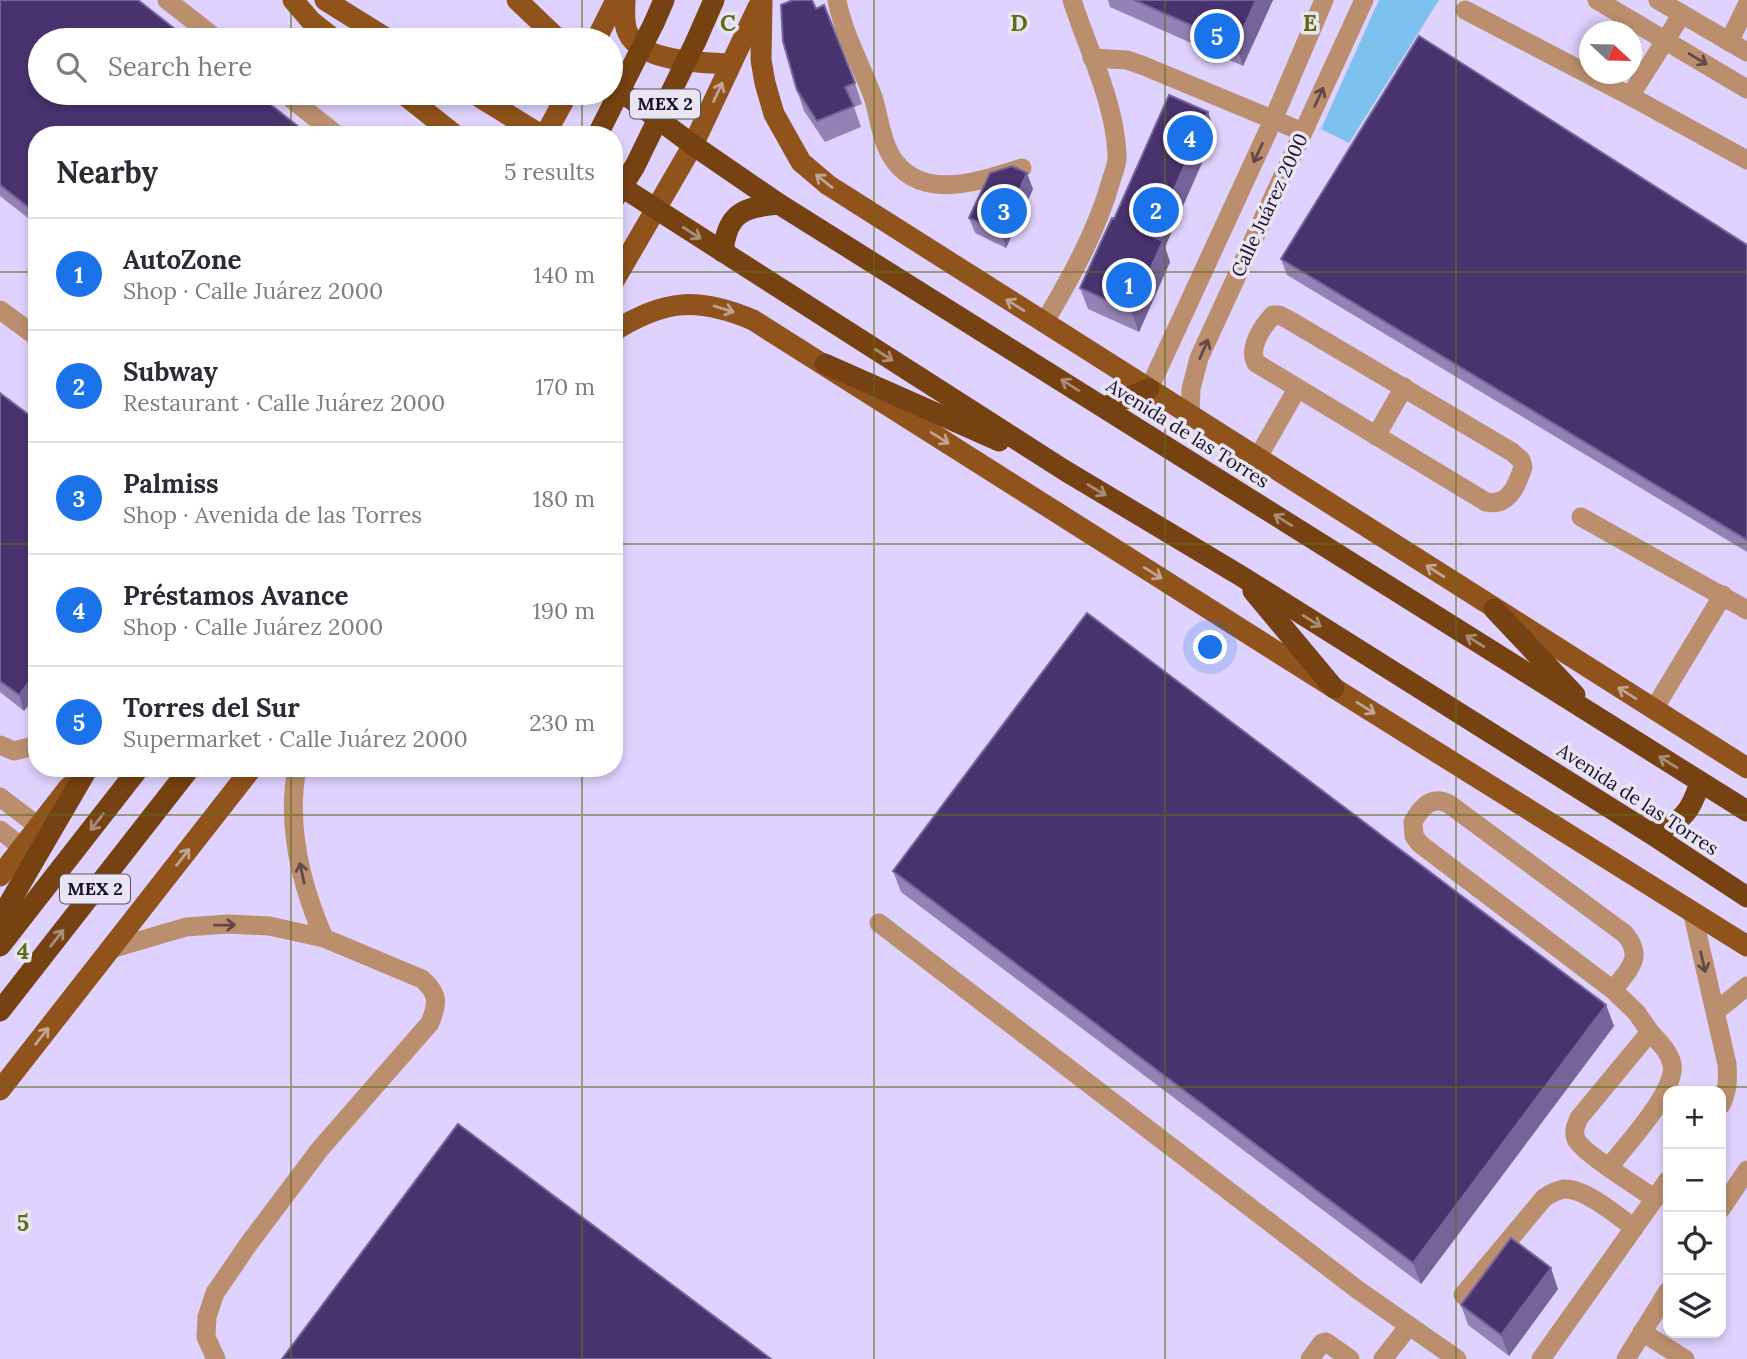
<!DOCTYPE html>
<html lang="en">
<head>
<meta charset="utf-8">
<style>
	body { margin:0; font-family:Lora,serif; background:#f2f2f3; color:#2b2b33 }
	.controls { position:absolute; right:21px; bottom:21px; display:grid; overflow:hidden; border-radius:14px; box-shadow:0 4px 10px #0003 }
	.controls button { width:63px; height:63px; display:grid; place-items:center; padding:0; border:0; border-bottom:2px solid #e1e1e2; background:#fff; color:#2b2b33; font:35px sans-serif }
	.compass { position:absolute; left:1579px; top:21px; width:63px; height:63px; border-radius:50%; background:#fff; box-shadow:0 4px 10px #0003; rotate:112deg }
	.you { position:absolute; left:1211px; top:648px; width:24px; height:24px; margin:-18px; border:5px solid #fff; border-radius:50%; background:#1a73e8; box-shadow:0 0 0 10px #1a73e833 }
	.badge { display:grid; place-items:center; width:46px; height:46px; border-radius:50%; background:#1a73e8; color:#fff; font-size:23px; font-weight:700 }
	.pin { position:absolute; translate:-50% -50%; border:4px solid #fff; box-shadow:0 2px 7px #0006 }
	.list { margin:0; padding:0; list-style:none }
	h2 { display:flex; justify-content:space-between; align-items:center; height:91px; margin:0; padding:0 28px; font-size:30px }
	h2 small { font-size:23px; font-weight:400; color:#7c7c81 }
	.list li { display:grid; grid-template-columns:46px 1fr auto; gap:21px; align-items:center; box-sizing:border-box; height:112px; padding:0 28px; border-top:2px solid #e1e1e2 }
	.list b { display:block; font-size:26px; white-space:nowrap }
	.list p { margin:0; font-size:23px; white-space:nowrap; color:#7c7c81 }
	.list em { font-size:23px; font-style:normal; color:#7c7c81 }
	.icon { flex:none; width:38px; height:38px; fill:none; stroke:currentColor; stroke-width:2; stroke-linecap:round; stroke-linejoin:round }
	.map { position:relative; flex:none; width:1747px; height:1359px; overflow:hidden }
	.search { position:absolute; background:#fff; box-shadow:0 4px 10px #0003; left:28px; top:28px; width:595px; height:77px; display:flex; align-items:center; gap:18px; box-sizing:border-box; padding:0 24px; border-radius:38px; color:#7c7c81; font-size:26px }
	.panel { position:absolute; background:#fff; box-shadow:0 4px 10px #0003; left:28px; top:126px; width:595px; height:651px; border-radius:28px }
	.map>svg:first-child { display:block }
</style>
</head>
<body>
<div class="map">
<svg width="1747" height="1359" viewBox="0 0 1747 1359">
	<rect width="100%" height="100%" fill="#dfd2fe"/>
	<!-- water -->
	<polygon fill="#7dc1ef" points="1379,0 1439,0 1349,143 1321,129"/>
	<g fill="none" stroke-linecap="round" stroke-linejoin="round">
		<!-- minor -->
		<g stroke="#bb8f6e" stroke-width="19">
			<polyline points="167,0 218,40"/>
			<path d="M837,0c6,33 24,65 36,97 6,18 7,39 17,57 28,50 90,27 132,14"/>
			<polyline points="1597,0 1747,89"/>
			<polyline points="1658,0 1747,52"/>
			<polyline points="1465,10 1630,96"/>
			<polyline points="1682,14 1630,96 1747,160"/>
			<polyline points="1729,42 1747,5"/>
			<polyline points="1092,58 1127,60 1144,66 1303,132"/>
			<polyline points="284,93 337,135"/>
			<polyline points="0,310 37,337"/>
			<path d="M1273,315h6l10,5 223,132 9,8 2,7c-6,19 -15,40 -37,35l-230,-139c-8,-15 6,-36 17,-48z"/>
			<path d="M1044,323c26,-44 53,-92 67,-142 2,-8 7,-17 6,-26 -2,-53 -29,-105 -45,-155"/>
			<polyline points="1149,389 1273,120 1324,0"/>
			<polyline points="1190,415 1191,389 1199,358 1364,0"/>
			<polyline points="1376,436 1404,387"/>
			<polyline points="1258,457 1297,389"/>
			<polyline points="1581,517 1747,610"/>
			<polyline points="1654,709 1723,595"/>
			<polyline points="0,745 14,751 37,745"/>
			<path d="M297,768c-11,58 4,117 27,170"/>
			<polyline points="0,797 38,826"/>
			<polyline points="0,830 22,847"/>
			<path d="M1692,911l35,153c1,16 1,27 -6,41"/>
			<polyline points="879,923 1358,1290 1457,1359"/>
			<path d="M111,949l75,-22 42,-3 41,2 55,12 98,41c17,15 16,24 8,44l-110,126 -70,93 -35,51 -8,24 -1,20 10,22"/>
			<path d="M1613,990c15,-20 32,-32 12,-56l-176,-130c-17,-9 -28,3 -36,18l1,14 6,8 193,146 23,22 14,20 -71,86c-3,7 -6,13 -3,21 5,13 64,49 79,60"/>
			<polyline points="1715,1012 1747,986"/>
			<path d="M1609,1167c17,-22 68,-76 63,-103 -3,-13 -14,-23 -22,-32"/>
			<polyline points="1721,1209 1747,1170"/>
			<path d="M1463,1295l81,-97c6,-4 13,-8 20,-9 21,-1 54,27 70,39"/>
			<polyline points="1642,1332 1685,1359"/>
			<polyline points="1310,1359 1322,1343 1326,1342 1350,1359"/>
			<polyline points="1383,1359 1409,1326"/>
			<polyline points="1541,1359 1668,1180"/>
			<polyline points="1626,1359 1668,1291"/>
		</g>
		<!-- major -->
		<g stroke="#8f531b" stroke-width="21">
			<polyline points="293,0 311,21 335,40"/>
			<polyline points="325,0 389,40"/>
			<polyline points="517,0 559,40"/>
			<path d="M625,0c0,11 -2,23 3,33 13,29 75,30 103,31"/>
			<polyline points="762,0 761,60 765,83 774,114 801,162 828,185 1747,768"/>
			<polyline points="596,40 616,0"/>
			<polyline points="402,93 455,135"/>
			<polyline points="473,93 541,135"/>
			<polyline points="545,135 568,93"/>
			<polyline points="614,281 693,145 758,7"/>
			<path d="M614,331c51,-32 84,-34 139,-11l581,368 413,258"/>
			<polyline points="0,876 69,787"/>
			<polyline points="0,1090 252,768"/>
		</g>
		<!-- highway -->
		<g stroke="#764211" stroke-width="21">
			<polyline points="654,23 664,0"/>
			<polyline points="696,41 714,0"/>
			<polyline points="611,84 693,145 779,204 1747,811"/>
			<polyline points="614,182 1064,470 1241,576 1650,833 1747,897"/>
			<path d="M723,252c4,-39 20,-45 56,-48"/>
			<polyline points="825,364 999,441"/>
			<polyline points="1105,407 1149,389"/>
			<polyline points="1253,591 1334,688"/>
			<polyline points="1494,609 1575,695"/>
			<path d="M1650,833c32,-12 40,-18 50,-51"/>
			<polyline points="0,919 88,768"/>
			<polyline points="0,946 139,768"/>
			<polyline points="0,1011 190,768"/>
		</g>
		<!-- highway-bridge -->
		<g stroke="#764211" stroke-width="21">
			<polyline points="598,134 654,23"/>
			<polyline points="614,199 635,166 696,41"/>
		</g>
	</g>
	<!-- wall -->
	<g fill="#9482b6">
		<polygon points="0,0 37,135 37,225 0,196"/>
		<polygon points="1108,0 1273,0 1243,66 1110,7"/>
		<polygon points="816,9 855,83 862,104 854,107 861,127 825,142 804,111 797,90"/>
		<polygon points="1208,112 1215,133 1165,247 1170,262 1139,332 1088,309 1080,288 1114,219"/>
		<polygon points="1033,189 1006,248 975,233 969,218"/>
		<polygon points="1747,245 1747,552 1287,275 1281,259"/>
		<polygon points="0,393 37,421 37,694 24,711 0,692"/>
		<polygon points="893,871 1606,1005 1614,1026 1421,1284 901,892"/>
		<polygon points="1558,1289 1509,1356 1468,1325 1461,1305"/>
	</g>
	<!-- shaded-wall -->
	<g fill="#76639a">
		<polygon points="1256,0 1273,0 1243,66 1236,45"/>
		<polygon points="1208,112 1215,133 1165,247 1170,262 1139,332 1131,311 1153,237"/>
		<polygon points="1027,173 1033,189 1006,248 1001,232"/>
		<polygon points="37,671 37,694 24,711 19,695"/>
		<polygon points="1606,1005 1614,1026 1421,1284 1413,1263"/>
		<polygon points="1551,1268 1558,1289 1509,1356 1501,1335"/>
	</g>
	<!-- building -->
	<g fill="#49336f" stroke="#76639a" stroke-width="2">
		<polygon points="0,0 138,0 189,40 40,40 40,93 256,93 309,135 37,135 37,214 0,185"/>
		<polygon points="793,0 812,0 816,9 824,5 855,83 845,87 854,106 817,121 797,90 783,41 781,5"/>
		<polygon points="1134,0 1256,0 1236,45"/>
		<polygon points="1419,36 1747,245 1747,540 1281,259"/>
		<polygon points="1169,95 1208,112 1153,237 1163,241 1131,311 1080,288 1112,218 1114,219"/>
		<polygon points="1012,166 1027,173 1001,232 969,218 990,173"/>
		<polygon points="0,393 37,421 37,671 19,695 0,681"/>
		<polygon points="1087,613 1606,1005 1413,1263 893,871"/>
		<polygon points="458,1124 771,1359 282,1359"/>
		<polygon points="1511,1238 1551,1268 1501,1335 1461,1305"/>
	</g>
	<!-- one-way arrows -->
	<defs><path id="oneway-shaft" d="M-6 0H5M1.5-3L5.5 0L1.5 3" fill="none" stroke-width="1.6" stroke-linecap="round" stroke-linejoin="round" transform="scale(1.75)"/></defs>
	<g stroke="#624948">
		<use href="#oneway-shaft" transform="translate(1698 59) rotate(31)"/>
		<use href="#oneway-shaft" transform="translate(1319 97) rotate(-65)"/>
		<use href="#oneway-shaft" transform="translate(1258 153) rotate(115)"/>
		<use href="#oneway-shaft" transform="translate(1204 349) rotate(-66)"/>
		<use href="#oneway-shaft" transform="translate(302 873) rotate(-102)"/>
		<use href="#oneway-shaft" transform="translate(225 925) rotate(-1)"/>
		<use href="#oneway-shaft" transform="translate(1703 962) rotate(77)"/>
	</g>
	<g stroke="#c0a392">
		<use href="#oneway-shaft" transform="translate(718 92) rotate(-65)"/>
		<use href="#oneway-shaft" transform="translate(824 181) rotate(-141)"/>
		<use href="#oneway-shaft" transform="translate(1015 305) rotate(-148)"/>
		<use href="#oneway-shaft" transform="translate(724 309) rotate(17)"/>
		<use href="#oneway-shaft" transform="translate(940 438) rotate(32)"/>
		<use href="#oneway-shaft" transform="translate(1435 571) rotate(-147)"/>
		<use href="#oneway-shaft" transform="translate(1153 573) rotate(32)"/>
		<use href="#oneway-shaft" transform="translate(1627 693) rotate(-148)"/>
		<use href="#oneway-shaft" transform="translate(1366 708) rotate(32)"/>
		<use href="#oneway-shaft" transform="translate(183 857) rotate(-52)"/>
		<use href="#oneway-shaft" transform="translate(42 1036) rotate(-52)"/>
	</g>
	<g stroke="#aa8b77">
		<use href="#oneway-shaft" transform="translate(692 233) rotate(33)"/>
		<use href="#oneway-shaft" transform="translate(884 355) rotate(33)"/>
		<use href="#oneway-shaft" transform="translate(1070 385) rotate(-148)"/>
		<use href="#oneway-shaft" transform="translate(1097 490) rotate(31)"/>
		<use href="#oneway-shaft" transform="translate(1283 520) rotate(-148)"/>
		<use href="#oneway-shaft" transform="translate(1312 621) rotate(32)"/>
		<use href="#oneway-shaft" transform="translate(1475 641) rotate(-148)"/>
		<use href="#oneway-shaft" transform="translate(1668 762) rotate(-148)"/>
		<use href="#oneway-shaft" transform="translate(97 822) rotate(128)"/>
		<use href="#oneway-shaft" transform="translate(57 938) rotate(-52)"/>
	</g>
	<!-- grid -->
	<path fill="none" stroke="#5e6c15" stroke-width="2" stroke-opacity="0.55" d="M291,0v40M582,0v40M874,0v1359M1165,0v1359M1456,0v1359M291,93v42M582,93v42M0,272h37M614,272h1133M0,544h37M614,544h1133M291,768v591M582,768v591M0,815h1747M0,1087h1747"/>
	<g text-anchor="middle" stroke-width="7" stroke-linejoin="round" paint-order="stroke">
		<!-- shield labels -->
		<g fill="#e9e5f3" stroke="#575066" stroke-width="2">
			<rect x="630" y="89.5" width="70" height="29" rx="5"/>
			<rect x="60" y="874.5" width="70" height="29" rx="5"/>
		</g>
		<g font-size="18" font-weight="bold" fill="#191029">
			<text x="665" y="110">MEX 2</text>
			<text x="95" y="895">MEX 2</text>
		</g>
		<!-- street labels -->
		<g font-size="19" fill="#191029" stroke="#e9e5f3">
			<text transform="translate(1269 205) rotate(-65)" y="7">Calle Juárez 2000</text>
			<text transform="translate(1188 433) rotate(32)" y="7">Avenida de las Torres</text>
			<text transform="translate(1638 799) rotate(33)" y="7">Avenida de las Torres</text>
		</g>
	</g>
	<g font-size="23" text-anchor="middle" font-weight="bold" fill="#5e6c15" stroke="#e9e5f3" stroke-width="7" stroke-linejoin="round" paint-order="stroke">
		<text x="728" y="31">C</text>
		<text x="1019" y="31">D</text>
		<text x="1310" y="31">E</text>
		<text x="23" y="959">4</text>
		<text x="23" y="1231">5</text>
	</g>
</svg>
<div class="controls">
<button>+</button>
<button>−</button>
<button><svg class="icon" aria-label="locate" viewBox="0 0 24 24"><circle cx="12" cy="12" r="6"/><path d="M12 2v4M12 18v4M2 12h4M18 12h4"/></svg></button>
<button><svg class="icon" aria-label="layers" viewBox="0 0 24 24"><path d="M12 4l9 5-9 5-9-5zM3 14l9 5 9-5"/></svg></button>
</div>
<svg class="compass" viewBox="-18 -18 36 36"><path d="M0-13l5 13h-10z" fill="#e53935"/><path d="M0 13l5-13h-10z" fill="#7c7c81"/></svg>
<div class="you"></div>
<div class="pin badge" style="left:1129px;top:285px">1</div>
<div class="pin badge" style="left:1156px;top:210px">2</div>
<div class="pin badge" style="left:1004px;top:211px">3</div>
<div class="pin badge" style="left:1190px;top:138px">4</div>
<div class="pin badge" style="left:1217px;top:36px">5</div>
<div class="search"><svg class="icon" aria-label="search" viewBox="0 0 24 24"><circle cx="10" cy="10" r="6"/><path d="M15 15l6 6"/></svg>Search here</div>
<section class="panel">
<h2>Nearby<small>5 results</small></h2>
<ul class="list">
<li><span class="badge">1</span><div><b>AutoZone</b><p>Shop · Calle Juárez 2000</p></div><em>140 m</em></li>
<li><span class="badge">2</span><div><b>Subway</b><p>Restaurant · Calle Juárez 2000</p></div><em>170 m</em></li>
<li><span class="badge">3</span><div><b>Palmiss</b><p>Shop · Avenida de las Torres</p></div><em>180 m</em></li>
<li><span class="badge">4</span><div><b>Préstamos Avance</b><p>Shop · Calle Juárez 2000</p></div><em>190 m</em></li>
<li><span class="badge">5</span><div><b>Torres del Sur</b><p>Supermarket · Calle Juárez 2000</p></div><em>230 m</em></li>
</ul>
</section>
</div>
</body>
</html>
